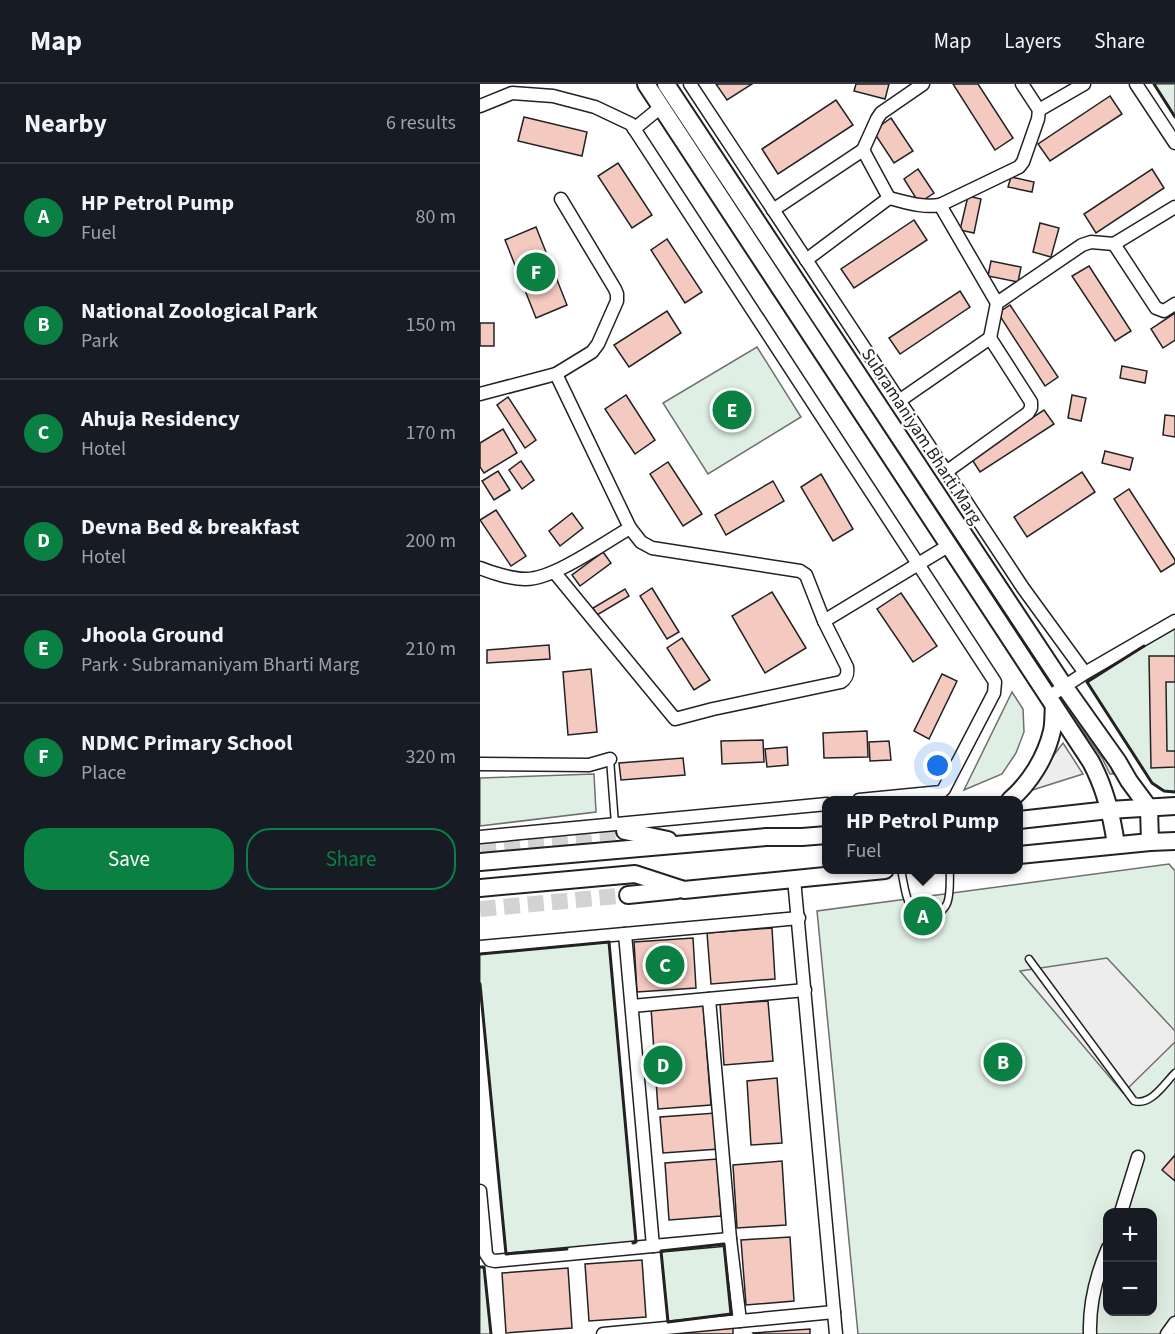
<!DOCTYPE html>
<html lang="en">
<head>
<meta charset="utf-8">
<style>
	body { margin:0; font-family:"Source Sans 3",sans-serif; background:#20242c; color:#f1f3f6 }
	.controls { position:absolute; right:18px; bottom:18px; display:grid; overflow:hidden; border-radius:12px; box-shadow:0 6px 24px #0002 }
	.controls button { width:54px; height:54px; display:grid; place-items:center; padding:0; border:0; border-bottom:2px solid #363941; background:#171b24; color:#f1f3f6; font:30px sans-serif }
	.you { position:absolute; left:458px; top:682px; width:21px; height:21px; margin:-15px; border:4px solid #fff; border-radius:50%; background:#1a73e8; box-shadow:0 0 0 9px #1a73e833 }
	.badge { display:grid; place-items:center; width:39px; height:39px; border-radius:50%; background:#0b8043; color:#fff; font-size:20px; font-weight:700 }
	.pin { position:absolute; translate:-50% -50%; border:3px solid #fff; box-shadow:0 2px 6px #0006 }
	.popup { position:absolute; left:342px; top:712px; width:201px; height:78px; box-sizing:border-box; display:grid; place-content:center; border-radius:12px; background:#171b24; filter:drop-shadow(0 2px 4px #0005); font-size:20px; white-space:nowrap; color:#9ea1a6 }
	.popup b { font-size:22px; color:#f1f3f6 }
	.popup::after { content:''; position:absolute; left:50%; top:100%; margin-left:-12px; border:12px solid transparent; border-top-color:#171b24 }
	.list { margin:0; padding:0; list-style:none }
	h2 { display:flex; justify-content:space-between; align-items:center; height:78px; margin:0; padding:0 24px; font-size:26px }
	h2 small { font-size:20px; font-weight:400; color:#9ea1a6 }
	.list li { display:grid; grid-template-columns:39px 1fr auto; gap:18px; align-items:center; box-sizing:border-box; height:108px; padding:0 24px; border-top:2px solid #363941 }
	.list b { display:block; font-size:22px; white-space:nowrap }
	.list p { margin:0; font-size:20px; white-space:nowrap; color:#9ea1a6 }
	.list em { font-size:20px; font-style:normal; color:#9ea1a6 }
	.actions { display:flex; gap:12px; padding:18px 24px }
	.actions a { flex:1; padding:14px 0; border:2px solid #0b8043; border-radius:24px; text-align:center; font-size:21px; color:#0b8043 }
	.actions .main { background:#0b8043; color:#fff }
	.map { position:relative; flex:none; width:695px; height:1250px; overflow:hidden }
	header { display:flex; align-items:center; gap:36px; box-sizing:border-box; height:84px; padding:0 30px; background:#171b24; border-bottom:2px solid #363941 }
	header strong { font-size:28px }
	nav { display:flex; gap:33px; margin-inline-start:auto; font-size:21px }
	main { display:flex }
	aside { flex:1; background:#171b24 }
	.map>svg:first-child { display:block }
</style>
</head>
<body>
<header>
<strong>Map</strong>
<nav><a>Map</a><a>Layers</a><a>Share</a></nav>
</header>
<main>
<aside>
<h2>Nearby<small>6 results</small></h2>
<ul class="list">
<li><span class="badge">A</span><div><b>HP Petrol Pump</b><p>Fuel</p></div><em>80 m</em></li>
<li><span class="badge">B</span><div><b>National Zoological Park</b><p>Park</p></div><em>150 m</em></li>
<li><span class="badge">C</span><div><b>Ahuja Residency</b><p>Hotel</p></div><em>170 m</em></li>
<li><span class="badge">D</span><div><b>Devna Bed &amp; breakfast</b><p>Hotel</p></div><em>200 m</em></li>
<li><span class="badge">E</span><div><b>Jhoola Ground</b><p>Park · Subramaniyam Bharti Marg</p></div><em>210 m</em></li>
<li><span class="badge">F</span><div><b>NDMC Primary School</b><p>Place</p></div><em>320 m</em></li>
</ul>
<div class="actions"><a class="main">Save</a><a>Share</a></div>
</aside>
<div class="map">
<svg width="695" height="1250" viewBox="0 0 695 1250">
	<rect width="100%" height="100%" fill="#fff"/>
	<!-- green -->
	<g fill="#e0efe3" stroke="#6f6f6f" stroke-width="1.5" fill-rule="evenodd">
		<polygon points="173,0 182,0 520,520 516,522"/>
		<polygon points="674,0 695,0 695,33"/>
		<polygon points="277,263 321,333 228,390 183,319"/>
		<polygon points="535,541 570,593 566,596 531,544"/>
		<polygon points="695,542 695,708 684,707 672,699 607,598"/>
		<polygon points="532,608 543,625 544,648 536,669 522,690 484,706"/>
		<polygon points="580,611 630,680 633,690 630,690 622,674 579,614 578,612"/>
		<polygon points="114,690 116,728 0,742 0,694"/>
		<path d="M689,780l6,7v463h-317l-41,-423zM628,1128h44v100h-44z"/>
		<polygon points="129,858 156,1158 26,1170 0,900 0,870"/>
		<polygon points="244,1160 251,1230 188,1238 181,1167"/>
		<polygon points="0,1183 4,1183 11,1250 0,1250"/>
	</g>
	<!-- parking -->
	<g fill="#ededed" stroke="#6f6f6f" stroke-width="1.5">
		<polygon points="583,659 603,690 546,708"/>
		<polygon points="627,874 695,947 695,958 643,1009 540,887"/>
	</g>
	<!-- building -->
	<g fill="#f3c9c0" stroke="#222" stroke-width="1.5">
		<polygon points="236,0 272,0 247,16"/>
		<polygon points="376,0 409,0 405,15 374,7"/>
		<polygon points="473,0 498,0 533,54 515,66"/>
		<polygon points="630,12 642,30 570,77 558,60"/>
		<polygon points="356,16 373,41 298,90 282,65"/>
		<polygon points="44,33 107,48 102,72 38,57"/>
		<polygon points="411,34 433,67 414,79 393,47"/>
		<polygon points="138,79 172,131 152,144 118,92"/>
		<polygon points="438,85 454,109 439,119 424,95"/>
		<polygon points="672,85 684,104 616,149 604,130"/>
		<polygon points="531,93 554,98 552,108 528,103"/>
		<polygon points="488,112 501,115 494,149 480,146"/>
		<polygon points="434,136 447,156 374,204 361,185"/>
		<polygon points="560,139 579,144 571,173 553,168"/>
		<polygon points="56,143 87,221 56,234 25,156"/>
		<polygon points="187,155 222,208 205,219 171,166"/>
		<polygon points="511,177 541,183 538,198 508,192"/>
		<polygon points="609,182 651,247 635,257 592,192"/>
		<polygon points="480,207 490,223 420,270 409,254"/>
		<polygon points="530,221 578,293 565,302 518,229"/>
		<polygon points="187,227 201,249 149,283 134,261"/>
		<polygon points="695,229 695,256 683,264 671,245"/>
		<rect x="0" y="239" width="14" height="23"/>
		<polygon points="642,282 667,287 665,299 640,294"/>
		<polygon points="146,311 175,356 155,370 125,325"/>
		<polygon points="592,311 606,314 601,337 588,334"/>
		<polygon points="28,313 56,356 45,364 17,321"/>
		<polygon points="564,326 574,340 500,388 491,374"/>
		<polygon points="685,331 695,332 695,353 683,351"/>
		<polygon points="23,345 37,369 4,389 0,383 0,359"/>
		<polygon points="625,367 653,374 650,386 622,379"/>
		<polygon points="41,377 54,396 42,405 29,386"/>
		<polygon points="188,378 222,430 203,442 170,390"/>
		<polygon points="18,387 30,406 14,416 2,397"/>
		<polygon points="602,388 615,408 547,453 534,433"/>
		<polygon points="341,390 373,445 353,457 321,403"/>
		<polygon points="293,397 304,417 246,451 235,431"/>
		<polygon points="649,405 695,476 695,479 681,488 634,415"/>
		<polygon points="16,426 46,472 31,482 0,436"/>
		<polygon points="92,429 103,444 80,462 69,447"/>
		<polygon points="123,468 131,479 100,502 92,491"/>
		<polygon points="172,504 199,548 187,555 160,512"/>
		<polygon points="145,505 149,512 117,531 113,524"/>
		<polygon points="292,508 326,564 285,589 252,532"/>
		<polygon points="421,509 457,562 433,578 397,525"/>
		<polygon points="202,554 230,596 214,606 187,564"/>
		<polygon points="69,561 70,575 7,579 7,566"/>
		<polygon points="669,572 695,572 695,598 686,598 687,667 695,667 695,683 671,684"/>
		<polygon points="111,585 117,648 88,651 83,588"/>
		<polygon points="462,590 477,597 449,655 434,647"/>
		<polygon points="387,647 388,673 344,674 343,649"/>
		<polygon points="283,656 284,678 242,680 241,657"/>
		<polygon points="409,657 411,676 390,677 389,658"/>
		<polygon points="307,663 308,681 287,683 285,665"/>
		<polygon points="203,674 205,691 141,696 139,679"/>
		<polygon points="292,844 295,895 231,900 227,849"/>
		<polygon points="213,854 216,904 157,908 154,858"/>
		<polygon points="288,917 293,977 244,981 240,920"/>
		<polygon points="223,920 231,1021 178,1025 171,924"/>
		<polygon points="297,994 302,1059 271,1061 267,997"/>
		<polygon points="236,1029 239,1065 183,1069 180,1033"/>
		<polygon points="695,1071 695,1097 682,1086"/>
		<polygon points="237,1075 241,1132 189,1136 185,1079"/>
		<polygon points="302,1077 306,1141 257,1144 253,1081"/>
		<polygon points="310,1153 314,1217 266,1221 261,1156"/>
		<polygon points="162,1176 166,1233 109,1237 105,1180"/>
		<polygon points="88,1184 92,1244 26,1249 22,1189"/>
		<polygon points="253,1244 253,1250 194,1250 194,1249"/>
		<polygon points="330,1245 330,1250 274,1250 273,1249"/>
	</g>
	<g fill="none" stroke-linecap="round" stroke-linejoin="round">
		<!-- secondary-tunnel -->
		<g stroke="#d3d3d3" stroke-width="16" stroke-dasharray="16 8" stroke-linecap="butt">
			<polyline points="0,762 145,747"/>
			<polyline points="0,825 148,811"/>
		</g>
		<defs>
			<g id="lane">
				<polyline points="130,675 135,740"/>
				<path d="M421,786c3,12 4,30 12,40 5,5 11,5 17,5 24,-2 19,-28 20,-45"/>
				<path d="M549,875l105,142c17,5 30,-17 41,-28"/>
			</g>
			<g id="street">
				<polyline points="210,0 543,504 605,589"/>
				<polyline points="542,0 559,26 604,0"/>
				<polyline points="656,0 695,59"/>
				<polyline points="0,22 32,9 73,12 115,23 151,40 515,598 514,609 464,705 461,708 379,716"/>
				<polyline points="154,45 181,23"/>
				<polyline points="383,66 397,35 401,29 443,0"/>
				<path d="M409,114c17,4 33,10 51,7l79,-38 4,-5 15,-43 1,-9"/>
				<polyline points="460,121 517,219"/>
				<polyline points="695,123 634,160 676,224 684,227 695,220"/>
				<polyline points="293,126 383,66 409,114 326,176"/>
				<polyline points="510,254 517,219 602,161 611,158 634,160"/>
				<polyline points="0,310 76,290"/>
				<polyline points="419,317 510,254 551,318 551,324 548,329 466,388"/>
				<path d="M0,484c12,5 32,11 45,11 28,1 80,-37 105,-51"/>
				<path d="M75,489l120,146 38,-10 128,-27c6,-4 7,-8 6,-15l-23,-46 -18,-46 -6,-4 -148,-23 -11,-6 -11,-14 -74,-154 36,-22 6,-8 19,-43v-7l-2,-5 -54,-90"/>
				<polyline points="344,537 468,462"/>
				<polyline points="567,614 605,589 695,537"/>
				<polyline points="0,680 109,681 130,675"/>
				<polyline points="0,753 347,720"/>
				<polyline points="314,795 356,1250"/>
				<polyline points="0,863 319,834"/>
				<polyline points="229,915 250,1155 260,1237"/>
				<polyline points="152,922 325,906"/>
				<polyline points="0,1107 6,1170 10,1176 15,1177 173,1162 145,850"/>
				<polyline points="641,1128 658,1073"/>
				<polyline points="173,1162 250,1155"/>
				<polyline points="123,1250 354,1228"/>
				<path d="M610,1250c-1,-31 6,-58 18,-86"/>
				<polyline points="687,1250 695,1239"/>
			</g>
			<g id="secondary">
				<path d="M166,0l445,678c14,26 21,54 25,83"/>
				<polyline points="186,0 584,602 638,678 649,697 669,724"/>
				<path d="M530,716c20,-17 36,-43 42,-69 2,-8 1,-17 2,-25"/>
				<polyline points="669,724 670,758"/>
				<polyline points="539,736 629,726 695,722"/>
				<polyline points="145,747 188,756"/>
				<polyline points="539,771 670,758 695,757"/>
				<polyline points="0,778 286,753 322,753 347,751"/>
				<polyline points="0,804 155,790 204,806 405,786"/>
				<polyline points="148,811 197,806"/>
			</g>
		</defs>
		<!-- lane casing -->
		<use href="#lane" stroke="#222" stroke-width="9"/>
		<!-- street casing -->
		<use href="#street" stroke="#222" stroke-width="15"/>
		<!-- secondary casing -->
		<use href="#secondary" stroke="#222" stroke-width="20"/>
		<!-- lane -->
		<use href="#lane" stroke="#fff" stroke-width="6"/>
		<!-- street -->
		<use href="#street" stroke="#fff" stroke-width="12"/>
		<!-- secondary -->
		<use href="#secondary" stroke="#fff" stroke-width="16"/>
		<!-- wall -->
		<g stroke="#222" stroke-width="3">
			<polyline points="674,0 695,33"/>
			<polyline points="664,562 607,598 672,699 684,707 695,708"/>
			<polyline points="0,870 129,858 156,1158 153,1159"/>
			<polyline points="0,900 26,1170 87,1165"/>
			<polygon points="244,1160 251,1230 188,1238 181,1167"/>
			<polyline points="0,1183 4,1183 11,1250"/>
		</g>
	</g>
	<g text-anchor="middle" stroke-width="4.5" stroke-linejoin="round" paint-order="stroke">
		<!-- street labels -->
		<g font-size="18" fill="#222" stroke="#fff">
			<text transform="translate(442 352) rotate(57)" y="6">Subramaniyam Bharti Marg</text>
		</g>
	</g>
</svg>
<div class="controls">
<button>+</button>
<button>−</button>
</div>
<div class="you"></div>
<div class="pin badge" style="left:443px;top:832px">A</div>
<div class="popup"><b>HP Petrol Pump</b>Fuel</div>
<div class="pin badge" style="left:523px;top:978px">B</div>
<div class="pin badge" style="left:185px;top:881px">C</div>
<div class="pin badge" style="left:183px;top:981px">D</div>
<div class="pin badge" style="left:252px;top:326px">E</div>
<div class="pin badge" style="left:56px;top:188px">F</div>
</div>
</main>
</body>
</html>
